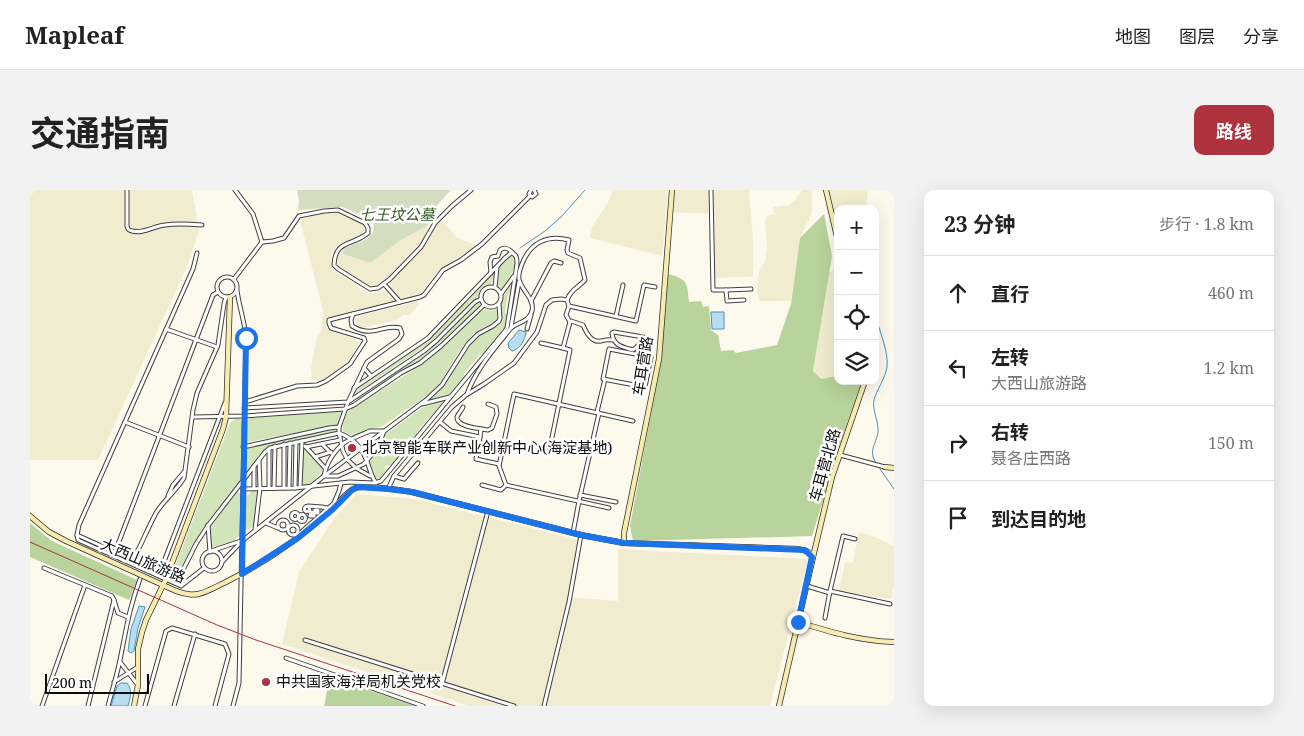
<!DOCTYPE html>
<html lang="zh">
<head>
<meta charset="utf-8">
<style>
	body { margin:0; font-family:"Noto Serif","Noto Sans SC",serif; background:#f2f2f2; color:#222 }
	.controls { position:absolute; right:15px; top:15px; display:grid; overflow:hidden; border-radius:10px; box-shadow:0 5px 20px #0002 }
	.controls button { width:45px; height:45px; display:grid; place-items:center; padding:0; border:0; border-bottom:1px solid #e0e0e0; background:#fff; color:#222; font:25px sans-serif }
	.scale { position:absolute; left:15px; bottom:12px; width:104px; box-sizing:border-box; padding-left:5px; border:2px solid #0c0c0c; border-top:0; font-size:14px; line-height:18px; white-space:nowrap; color:#0c0c0c; -webkit-text-stroke:4px #fff; paint-order:stroke }
	.stop { position:absolute; width:15px; height:15px; margin:-11px; border:4px solid #1a73e8; border-radius:50%; background:#fff }
	.stop.end { background:#1a73e8; border-color:#fff; box-shadow:0 1px 5px #0008 }
	.list { margin:0; padding:0; list-style:none }
	h2 { display:flex; justify-content:space-between; align-items:center; height:65px; margin:0; padding:0 20px; font-size:21px }
	h2 small { font-size:16px; font-weight:400; color:#767676 }
	.list li { display:grid; grid-template-columns:32px 1fr auto; gap:15px; align-items:center; box-sizing:border-box; height:75px; padding:0 20px; border-top:1px solid #e0e0e0 }
	.list b { display:block; font-size:19px; white-space:nowrap }
	.list p { margin:0; font-size:16px; white-space:nowrap; color:#767676 }
	.list em { font-size:16px; font-style:normal; color:#767676 }
	.icon { flex:none; width:28px; height:28px; fill:none; stroke:currentColor; stroke-width:2; stroke-linecap:round; stroke-linejoin:round }
	.map { position:relative; flex:none; width:864px; height:516px; overflow:hidden; border-radius:10px }
	header { display:flex; align-items:center; gap:30px; box-sizing:border-box; height:70px; padding:0 25px; background:#fff; border-bottom:1px solid #e0e0e0 }
	header strong { font-size:24px }
	nav { display:flex; gap:28px; margin-inline-start:auto; font-size:18px }
	.intro { display:flex; align-items:center; justify-content:space-between; box-sizing:border-box; height:120px; padding:0 30px }
	h1 { margin:0; font-size:35px }
	.button { padding:12px 22px; border-radius:10px; background:#ae333f; color:#fff; font-size:18px; font-weight:700 }
	main { display:flex; gap:30px; padding:0 30px }
	aside { flex:1; background:#fff; border-radius:10px; box-shadow:0 5px 20px #0002 }
	.map>svg:first-child { display:block }
</style>
</head>
<body>
<header>
<strong>Mapleaf</strong>
<nav><a>地图</a><a>图层</a><a>分享</a></nav>
</header>
<div class="intro"><h1>交通指南</h1><a class="button">路线</a></div>
<main>
<div class="map">
<svg width="864" height="516" viewBox="0 0 864 516">
	<rect width="100%" height="100%" fill="#fdf9ed"/>
	<!-- farmland -->
	<g fill="#f1ecd0">
		<polygon points="0,0 162,0 169,40 158,74 68,270 0,270"/>
		<polygon points="583,0 638,0 632,66 560,48 562,37 578,12"/>
		<polygon points="644,0 678,0 678,24 641,22"/>
		<polygon points="683,0 719,0 723,49 723,87 684,88"/>
		<polygon points="772,0 782,0 782,23 770,48 761,111 730,111 727,99 729,81 735,72 737,58 735,31 737,26 744,24 743,17 759,15 766,10 766,6 768,6"/>
		<polygon points="797,0 838,0 836,19 808,19 808,46"/>
		<polygon points="294,22 308,23 331,33 336,39 331,46 321,49 307,56 302,63 301,69 302,77 305,82 324,93 327,96 333,100 339,103 355,101 364,110 362,112 300,127 297,129 299,139 330,152 319,171 298,187 289,192 282,188 281,178 287,147 291,141 293,121 270,30"/>
		<polygon points="412,30 427,48 446,55 444,58 411,78 392,103 389,105 374,110 367,107 360,98 359,95 361,92 393,58 408,32"/>
		<polygon points="397,36 398,40 389,57 357,90 352,91 347,96 344,97 340,97 309,77 307,74 308,64 310,60 315,58 313,64 340,73 371,50"/>
		<polygon points="808,79 808,186 791,190 783,181 799,82"/>
		<polygon points="388,111 389,114 380,125 374,125 366,130 332,138 326,134 325,130 329,126"/>
		<polygon points="327,304 384,309 550,350 540,407 588,411 588,359 778,369 740,516 439,516 252,454 269,382 304,329"/>
		<polygon points="829,342 845,347 864,356 864,395 861,409 809,401 815,373 823,372"/>
	</g>
	<!-- green -->
	<g fill="#d2e4ba">
		<path d="M480,65l3,1c5,12 -5,24 -11,34l-6,-3 4,-22z"/>
		<polygon points="464,82 465,83 461,94 452,98 446,109 400,153 326,203 324,203 324,201 332,195 400,148 434,112 437,112 447,101 447,98"/>
		<path d="M479,96h2l-1,7 -2,1 -3,19 2,2 -3,15 -21,24 -4,1 -15,19 1,2 -15,18 -21,6 18,-19 24,-38 7,-7 22,-12c4,-8 -1,-17 3,-26 1,-4 4,-8 6,-12z"/>
		<polygon points="449,113 451,117 384,175 330,210 327,210 327,208 408,151 444,115"/>
		<polygon points="455,119 461,121 468,119 468,128 467,130 443,144 428,163 411,192 403,201 384,215 374,221 353,236 337,240 324,246 315,243 313,241 312,236 317,222 391,175 422,148 445,126"/>
		<path d="M415,210c-9,12 -19,20 -28,32v2l-24,31 -8,1v7l-5,6 -5,-1 -4,-6 -1,-9 1,-4 9,-11 6,-14 36,-26z"/>
		<polygon points="313,221 308,235 219,252 216,251 217,230 220,228"/>
		<polygon points="208,228 210,229 212,233 211,291 170,344 149,386 146,387 143,386 143,382 200,233 205,229"/>
		<polygon points="301,239 305,240 306,243 237,257 234,260 218,282 215,282 215,262 219,258"/>
		<path d="M273,256l20,23c-4,7 -11,16 -21,17z"/>
		<path d="M225,300h3l-4,36 -6,4 -3,-2 -1,-3c0,-13 -4,-29 11,-35z"/>
		<polygon points="207,302 211,303 210,344 203,353 183,357 181,357 180,337"/>
	</g>
	<!-- forest -->
	<g fill="#b8d39b">
		<path d="M794,24l8,42 -19,115 8,8 17,-3v5h24l-16,45 -34,110 -179,5 -3,-15 31,-166 7,-86c20,5 19,9 21,28l12,-1 2,6 6,-1 2,24 7,5 3,16 12,-1 3,3 41,-8 14,-41 9,-66z"/>
		<polygon points="0,333 22,351 107,390 99,410 0,367"/>
		<polygon points="300,487 385,516 294,516"/>
	</g>
	<!-- cemetery -->
	<polygon fill="#d5ddc1" points="267,0 421,0 409,13 397,36 371,50 340,73 313,64 315,58 335,50 343,43 344,32 313,17 268,20 269,11"/>
	<!-- water -->
	<g fill="#b7ddef" stroke="#4595bf">
		<polygon points="681,122 694,122 694,139 682,139"/>
		<path d="M489,140l7,2c-1,8 -6,17 -14,19l-3,-3 -1,-5z"/>
		<polygon points="109,416 115,417 108,438 104,461 101,463 98,461 101,439"/>
		<path d="M91,493h6c6,7 3,15 1,23h-17l6,-20z"/>
	</g>
	<g fill="none" stroke-linecap="round" stroke-linejoin="round">
		<!-- stream -->
		<g stroke="#4595bf" stroke-width="1">
			<polyline points="490,58 515,41 532,26 555,0"/>
			<path d="M845,125c4,14 14,38 12,52 -2,12 -10,22 -13,33 -2,10 4,19 4,30 0,13 -11,19 -2,33"/>
			<polyline points="848,276 864,299"/>
		</g>
		<defs>
			<g id="street">
				<path d="M97,0v36c1,3 1,4 5,5 11,3 22,-5 33,-6 12,-2 25,-1 37,0"/>
				<path d="M205,0l18,24 9,28 11,-1 11,-3 15,-22 25,-5 14,-1 27,13 3,5v5c-15,13 -33,6 -34,32l4,4 32,20 8,-1 12,-9 31,-32 14,-24 17,-17 19,-16"/>
				<polyline points="501,0 499,4 502,7 506,4 504,0"/>
				<polyline points="681,0 683,100 696,100 697,111 714,110"/>
				<polyline points="167,63 163,79 49,335 47,345 48,350 151,396 174,378"/>
				<path d="M461,83l-1,-11 2,-5 6,-1 2,-6c5,-4 9,-1 13,3"/>
				<circle cx="197" cy="97" r="10"/>
				<polyline points="204,89 232,52"/>
				<polyline points="354,94 370,112"/>
				<circle cx="461" cy="107" r="10"/>
				<polyline points="465,97 467,77"/>
				<polyline points="696,100 721,99"/>
				<polyline points="471,104 484,86"/>
				<polyline points="501,111 521,73 524,71 531,73"/>
				<path d="M323,124l-2,6 1,6c21,13 31,-3 48,2l2,6 -3,5 -32,23 -19,40 -9,25v6l4,18 4,8 9,9 14,8"/>
				<polyline points="586,126 593,95"/>
				<path d="M540,132l1,-1 12,4c3,7 8,18 18,16 6,-1 5,-2 12,-1"/>
				<polyline points="481,137 489,92"/>
				<polyline points="136,139 187,157"/>
				<polyline points="497,139 501,125"/>
				<path d="M584,142l29,5 -1,5 -9,8c-10,-3 -20,-4 -21,-17z"/>
				<polyline points="511,153 533,158 540,132 536,125 539,116"/>
				<polygon points="579,159 621,167 615,197 573,189"/>
				<polyline points="334,178 341,186"/>
				<path d="M437,204c9,-25 28,-46 44,-66 7,-6 18,-6 21,-17 3,-12 -11,-21 -13,-32 -1,-5 1,-10 3,-15 8,-21 25,-30 47,-24l-2,10 1,3 12,5 5,22c-7,8 -14,9 -18,20"/>
				<polyline points="215,212 267,196 287,195 296,191 320,174 335,151 334,148 301,138 299,133 299,130 390,107 394,105 413,80 431,70 452,54 500,6"/>
				<polyline points="392,214 420,207"/>
				<path d="M433,217c-1,3 -5,7 -6,10 -1,9 19,11 24,12"/>
				<polyline points="214,218 318,212 394,161 406,151 445,112 451,109"/>
				<polyline points="567,222 575,189"/>
				<polyline points="163,227 214,226 315,219 324,215 371,183 390,173 411,156 454,115"/>
				<polyline points="95,232 159,257"/>
				<polyline points="410,232 421,241 450,247 446,269 469,274"/>
				<path d="M340,241h14l-6,16 -14,17 -26,12h-14c2,-12 10,-25 20,-33 6,-4 19,-9 26,-12z"/>
				<polyline points="450,247 451,239 458,240 462,238 467,224 466,217 458,214"/>
				<polyline points="292,254 301,263"/>
				<polyline points="275,256 295,278"/>
				<polyline points="213,257 299,238 309,237"/>
				<polyline points="276,257 310,250"/>
				<polyline points="519,262 540,160 533,158"/>
				<polyline points="810,265 855,277"/>
				<polyline points="285,267 301,262"/>
				<polyline points="364,286 374,289 388,273"/>
				<polyline points="452,295 471,300 476,295"/>
				<polyline points="270,297 272,251"/>
				<polyline points="224,298 224,276"/>
				<polyline points="239,298 239,259"/>
				<polyline points="244,298 245,256"/>
				<polyline points="254,298 254,254"/>
				<polyline points="259,298 260,253"/>
				<polyline points="265,298 266,252"/>
				<path d="M213,299l52,-1 55,-6 24,1 7,-2 124,-150 2,-3 10,-64c0,-5 0,-10 -6,-11l-6,5 -77,80 -74,50"/>
				<polyline points="358,299 364,286 422,217 436,205 454,194 484,173 507,142 516,115 522,110 531,109 537,110 539,116 606,131 614,95 625,97"/>
				<polyline points="550,305 586,312"/>
				<polyline points="138,306 143,295 154,282"/>
				<polyline points="278,316 292,317 297,318"/>
				<circle cx="277" cy="319" r="2.5"/>
				<polyline points="579,318 476,295 469,276 484,204 603,231"/>
				<circle cx="265" cy="326" r="3.5"/>
				<polyline points="284,323 281,322 280,326 284,326 284,323 288,323 288,320 285,320 284,323"/>
				<circle cx="272" cy="328" r="3.5"/>
				<circle cx="253" cy="335" r="5"/>
				<polyline points="236,333 248,338"/>
				<circle cx="263" cy="340" r="5"/>
				<polyline points="178,335 180,362"/>
				<polyline points="225,340 230,298 229,270"/>
				<polyline points="543,343 549,311 569,223"/>
				<polyline points="47,345 150,391"/>
				<polyline points="264,345 269,344 304,313 309,301 311,293"/>
				<polyline points="181,361 211,351"/>
				<circle cx="182" cy="371" r="10"/>
				<polyline points="85,362 183,105 188,102"/>
				<path d="M103,370c8,-15 15,-32 23,-47 8,-13 20,-22 28,-35l9,-68 4,-17 21,-48 6,-41 2,-7"/>
				<polyline points="192,372 212,351 294,286 396,210 412,195 438,154 448,144 463,136 469,131 470,128 469,114"/>
				<polyline points="14,378 82,406 84,410 58,516"/>
				<polyline points="130,382 195,213"/>
				<path d="M148,390l18,-36 11,-17 58,-75 5,-4 69,-15c11,4 21,12 26,24 5,9 4,16 11,26"/>
				<polyline points="777,396 800,403"/>
				<polyline points="800,401 813,346 825,349"/>
				<polyline points="84,410 88,423 98,427"/>
				<polyline points="795,428 800,401 860,414"/>
				<polyline points="275,450 484,516"/>
				<polyline points="256,468 393,516"/>
				<polyline points="90,472 108,495"/>
				<polyline points="84,492 108,477"/>
				<polyline points="412,494 458,321"/>
				<polyline points="12,516 55,395"/>
				<path d="M78,516c4,-15 9,-31 12,-46 6,-29 9,-52 20,-81"/>
				<polyline points="115,516 136,441 142,438 195,454 199,464 185,516"/>
				<polyline points="144,516 165,444"/>
				<path d="M203,516l6,-23 7,-345c-1,-16 -7,-31 -9,-48"/>
				<polyline points="514,516 539,412 551,345"/>
			</g>
			<g id="secondary">
				<polyline points="796,0 808,51"/>
				<polyline points="855,277 864,278"/>
				<path d="M0,326l19,16 17,9 110,50c7,2 15,5 22,3 10,-2 19,-8 28,-12 38,-19 73,-43 104,-71 7,-6 17,-20 25,-23 10,-3 46,2 57,4l169,43 43,8 175,6 10,3 4,5"/>
				<polyline points="594,353 594,343 629,169 642,0"/>
				<path d="M768,432c32,10 62,19 96,20"/>
				<polyline points="104,516 108,495 108,459 112,442 116,430 136,389 193,239 196,227 200,107"/>
				<polyline points="749,516 783,367 802,287 835,191"/>
			</g>
		</defs>
		<!-- street casing -->
		<use href="#street" stroke="#3f3f3f" stroke-width="5"/>
		<!-- secondary casing -->
		<use href="#secondary" stroke="#2e2e2e" stroke-width="6"/>
		<!-- street -->
		<use href="#street" stroke="#fff" stroke-width="3"/>
		<!-- secondary -->
		<use href="#secondary" stroke="#f7ebaf" stroke-width="4.5"/>
		<!-- rail -->
		<polyline stroke="#ae333f" stroke-width="1" points="0,352 187,435 226,450 425,516"/>
	</g>
	<g fill="none" stroke-linecap="round" stroke-linejoin="round">
		<!-- route -->
		<polyline stroke="#1a73e8" stroke-width="6" points="216,148 212,384 268,348 302,320 322,300 328,297 358,299 382,302 551,345 594,353 775,360 782,367 768,432"/>
	</g>
	<!-- markers -->
	<g fill="#ae333f" stroke="#fff" stroke-width="2">
		<circle cx="322" cy="258" r="5"/>
		<circle cx="236" cy="492" r="5"/>
	</g>
	<g text-anchor="middle" stroke-width="5" stroke-linejoin="round" paint-order="stroke">
		<!-- park labels -->
		<g font-size="15" font-style="italic" fill="#335d23" stroke="#fff">
			<text x="367" y="30">七王坟公墓</text>
		</g>
		<!-- street labels -->
		<g font-size="15" fill="#0c0c0c" stroke="#fff">
			<text transform="translate(613 176) rotate(-81)" y="5">车耳营路</text>
			<text transform="translate(795 275) rotate(-74)" y="5">车耳营北路</text>
			<text transform="translate(113 371) rotate(23)" y="5">大西山旅游路</text>
		</g>
		<!-- poi labels -->
		<g font-size="15" fill="#0c0c0c" stroke="#fff" text-anchor="start">
			<text x="332" y="263">北京智能车联产业创新中心(海淀基地)</text>
			<text x="246" y="497">中共国家海洋局机关党校</text>
		</g>
	</g>
</svg>
<div class="controls">
<button>+</button>
<button>−</button>
<button><svg class="icon" aria-label="locate" viewBox="0 0 24 24"><circle cx="12" cy="12" r="6"/><path d="M12 2v4M12 18v4M2 12h4M18 12h4"/></svg></button>
<button><svg class="icon" aria-label="layers" viewBox="0 0 24 24"><path d="M12 4l9 5-9 5-9-5zM3 14l9 5 9-5"/></svg></button>
</div>
<div class="scale">200 m</div>
<div class="stop" style="left:216px;top:148px"></div>
<div class="stop end" style="left:768px;top:432px"></div>
</div>
<aside>
<h2>23 分钟<small>步行 · 1.8 km</small></h2>
<ul class="list">
<li><svg class="icon" aria-label="ahead" viewBox="0 0 24 24"><path d="M12 20V5M6 11l6-6 6 6"/></svg><div><b>直行</b></div><em>460 m</em></li>
<li><svg class="icon" aria-label="left" viewBox="0 0 24 24"><path d="M17 20v-9H6M10 6l-5 5 5 5"/></svg><div><b>左转</b><p>大西山旅游路</p></div><em>1.2 km</em></li>
<li><svg class="icon" aria-label="right" viewBox="0 0 24 24"><path d="M7 20v-9h11M14 6l5 5-5 5"/></svg><div><b>右转</b><p>聂各庄西路</p></div><em>150 m</em></li>
<li><svg class="icon" aria-label="arrive" viewBox="0 0 24 24"><path d="M6 21V4h12l-3 4 3 4H6"/></svg><div><b>到达目的地</b></div></li>
</ul>
</aside>
</main>
</body>
</html>
